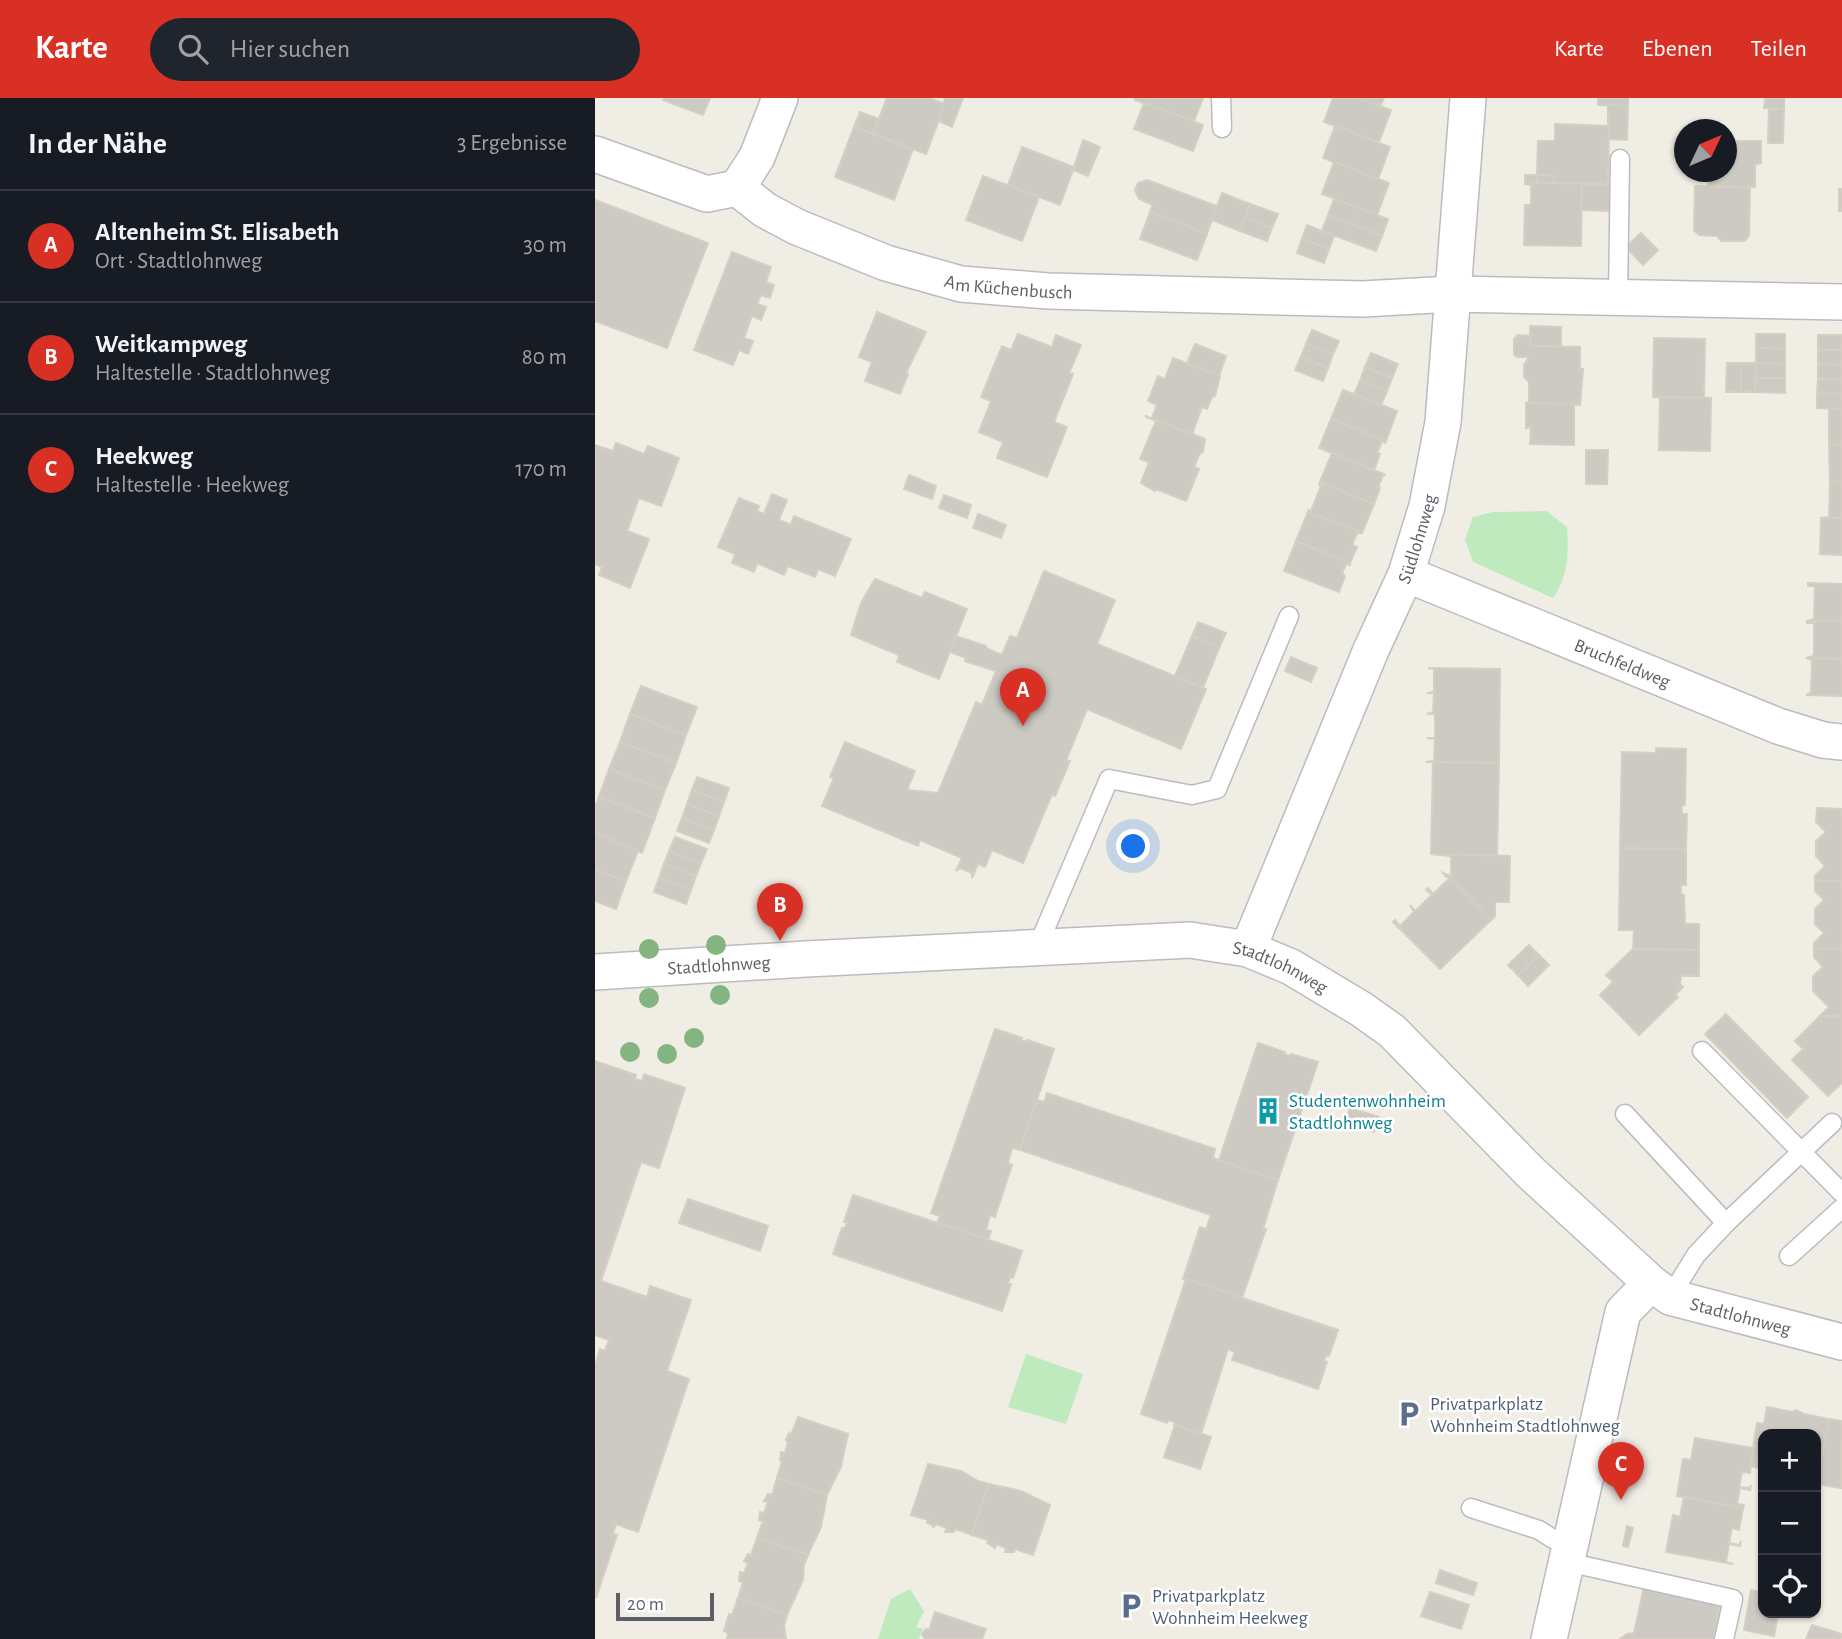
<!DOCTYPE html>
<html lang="de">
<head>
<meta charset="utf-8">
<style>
	body { margin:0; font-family:"Alegreya Sans",sans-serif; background:#20242c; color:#f1f3f6 }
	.controls { position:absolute; right:21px; bottom:21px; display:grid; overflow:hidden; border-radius:14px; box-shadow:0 2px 5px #0004 }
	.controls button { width:63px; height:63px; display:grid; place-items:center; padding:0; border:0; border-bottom:2px solid #363941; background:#171b24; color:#f1f3f6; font:35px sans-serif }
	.compass { position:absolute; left:1079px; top:21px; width:63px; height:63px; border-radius:50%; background:#171b24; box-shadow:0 2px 5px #0004; rotate:46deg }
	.scale { position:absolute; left:21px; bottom:18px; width:98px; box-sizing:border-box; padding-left:7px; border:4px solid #5c6066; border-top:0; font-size:19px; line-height:24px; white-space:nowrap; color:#5c6066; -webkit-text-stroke:5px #fff; paint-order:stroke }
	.you { position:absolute; left:539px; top:749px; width:24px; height:24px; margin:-18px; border:5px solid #fff; border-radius:50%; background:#1a73e8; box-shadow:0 0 0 10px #1a73e833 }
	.badge { display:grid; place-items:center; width:46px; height:46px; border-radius:50%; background:#d93025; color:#fff; font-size:23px; font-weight:700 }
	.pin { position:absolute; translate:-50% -58px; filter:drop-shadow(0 2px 4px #0008) }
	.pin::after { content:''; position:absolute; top:37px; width:24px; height:21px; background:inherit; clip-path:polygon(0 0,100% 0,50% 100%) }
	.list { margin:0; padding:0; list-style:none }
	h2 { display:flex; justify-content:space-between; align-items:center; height:91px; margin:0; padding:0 28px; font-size:30px }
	h2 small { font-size:23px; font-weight:400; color:#9ea1a6 }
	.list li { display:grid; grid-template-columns:46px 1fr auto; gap:21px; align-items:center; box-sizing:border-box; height:112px; padding:0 28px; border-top:2px solid #363941 }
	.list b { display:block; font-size:26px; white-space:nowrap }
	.list p { margin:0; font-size:23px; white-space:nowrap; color:#9ea1a6 }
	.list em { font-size:23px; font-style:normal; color:#9ea1a6 }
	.icon { flex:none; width:38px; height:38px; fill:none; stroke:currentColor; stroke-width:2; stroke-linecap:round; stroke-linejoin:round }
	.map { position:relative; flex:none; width:1247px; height:1541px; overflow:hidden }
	header { display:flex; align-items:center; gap:42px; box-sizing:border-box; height:98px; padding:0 35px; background:#d93025; color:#fff }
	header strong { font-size:33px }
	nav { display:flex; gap:38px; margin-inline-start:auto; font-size:24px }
	.search { width:490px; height:63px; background:#20242c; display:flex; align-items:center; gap:18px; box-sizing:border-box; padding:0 24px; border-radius:38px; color:#9ea1a6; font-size:26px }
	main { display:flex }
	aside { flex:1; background:#171b24 }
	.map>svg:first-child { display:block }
</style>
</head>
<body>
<header>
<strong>Karte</strong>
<div class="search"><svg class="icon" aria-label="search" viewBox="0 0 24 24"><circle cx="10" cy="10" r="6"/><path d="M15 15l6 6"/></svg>Hier suchen</div>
<nav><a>Karte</a><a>Ebenen</a><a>Teilen</a></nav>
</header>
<main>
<aside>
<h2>In der Nähe<small>3 Ergebnisse</small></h2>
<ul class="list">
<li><span class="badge">A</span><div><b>Altenheim St. Elisabeth</b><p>Ort · Stadtlohnweg</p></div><em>30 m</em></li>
<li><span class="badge">B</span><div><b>Weitkampweg</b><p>Haltestelle · Stadtlohnweg</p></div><em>80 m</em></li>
<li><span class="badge">C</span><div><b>Heekweg</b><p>Haltestelle · Heekweg</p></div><em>170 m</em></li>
</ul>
</aside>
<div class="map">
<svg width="1247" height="1541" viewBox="0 0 1247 1541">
	<rect width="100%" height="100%" fill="#f0ede4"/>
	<!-- green -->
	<g fill="#beeabe">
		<path d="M951,413l21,16c2,27 1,49 -14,71l-80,-36 -8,-23 8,-22 20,-5z"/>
		<polygon points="431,1256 488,1276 471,1326 413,1309"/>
		<polygon points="315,1491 329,1513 321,1529 328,1531 324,1541 283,1541 296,1501"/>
	</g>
	<!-- building -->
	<g fill="#cdcac3" stroke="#d5cfc1" stroke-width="2">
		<polygon points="69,0 115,0 108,17 68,2"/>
		<polygon points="292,0 334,0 350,6 331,56 278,36"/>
		<polygon points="350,0 368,0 357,29 344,23"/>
		<polygon points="540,0 608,0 599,23 540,2"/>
		<polygon points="738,0 763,0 796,12 784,44 729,24"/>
		<polygon points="763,0 789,0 785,8"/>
		<polygon points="1003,0 1033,0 1033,8 1003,7"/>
		<polygon points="1170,0 1189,0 1189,11 1169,10"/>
		<polygon points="549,5 608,27 598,53 539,31"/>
		<polygon points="1013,7 1033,8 1032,42 1013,41"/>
		<polygon points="1174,11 1189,11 1188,45 1173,45"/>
		<polygon points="265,14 284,21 278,36 259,29"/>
		<polygon points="960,26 1014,28 1013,86 959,85 959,78 942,77 943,43 960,43"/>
		<polygon points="740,28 795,49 783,81 728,60"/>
		<polygon points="259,29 318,51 299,102 240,79"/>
		<polygon points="488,42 505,49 493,78 478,72"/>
		<polygon points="1132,43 1166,43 1166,65 1160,67 1160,89 1113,88 1114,74 1132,74"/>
		<polygon points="427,49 479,69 465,107 413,87"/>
		<polygon points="739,64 794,85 782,117 727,96"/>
		<rect x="930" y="77" width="12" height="7"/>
		<polygon points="942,77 959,78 959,85 942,84"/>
		<polygon points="388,78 444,99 427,143 371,122"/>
		<polygon points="552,82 622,108 612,136 555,114 558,107 544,101 540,92 543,85"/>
		<polygon points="930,84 987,86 986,148 929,147 930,107 936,107 936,87 930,86"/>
		<polygon points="987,86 1016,86 1015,113 986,112"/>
		<polygon points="1100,88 1155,90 1154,138 1149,143 1126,143 1122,138 1104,137 1099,132"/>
		<rect x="1244" y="91" width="3" height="22"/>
		<polygon points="627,95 655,106 645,133 617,122"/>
		<polygon points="739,101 793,121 787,138 733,117"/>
		<polygon points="0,102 113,145 72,250 0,223"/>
		<polygon points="655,106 683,116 677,130 650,120"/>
		<polygon points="555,114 612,136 602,162 545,141"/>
		<polygon points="733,117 787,138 781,153 727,133"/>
		<polygon points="650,120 677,130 672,143 645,133"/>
		<polygon points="712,127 739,138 734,151 707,141"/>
		<polygon points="1046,135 1063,152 1048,167 1031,149"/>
		<polygon points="707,141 734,151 729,165 702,155"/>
		<polygon points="137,154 176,169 171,184 179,187 175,200 166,197 162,206 171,209 166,222 157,218 149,240 158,243 153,256 144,252 138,267 99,252"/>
		<polygon points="282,214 331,234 311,275 313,276 305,296 270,283 277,264 264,259"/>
		<polygon points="935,228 966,229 966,248 935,248"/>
		<polygon points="717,232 744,243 738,256 711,246"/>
		<polygon points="423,236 457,249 461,237 486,247 474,275 478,276 459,324 472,329 452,379 402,360 408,344 384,334 396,303 386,299 407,248 416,252"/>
		<polygon points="1161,236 1190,236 1190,251 1161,250"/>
		<polygon points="923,237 935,238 935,248 985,249 985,271 988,271 985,307 931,305 934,304 934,284 929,279 929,267 934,259 922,259 919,256 919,241"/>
		<rect x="1223" y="237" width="24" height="15"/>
		<polygon points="1059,240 1110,241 1109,300 1058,299"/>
		<polygon points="600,246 631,258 624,278 592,265"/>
		<polygon points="711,246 738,256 733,270 706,259"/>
		<polygon points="1161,250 1190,251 1190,266 1161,265"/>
		<polygon points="1223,252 1247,252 1247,267 1223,266"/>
		<polygon points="776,255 803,266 797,280 770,269"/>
		<polygon points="706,259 733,270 728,283 700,272"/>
		<polygon points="578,260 625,278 620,298 617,299 612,311 607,309 597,336 557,320 562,307 553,303 563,278 570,281"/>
		<polygon points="1132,265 1146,265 1146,294 1131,294"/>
		<polygon points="1146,265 1161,265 1160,294 1146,294"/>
		<polygon points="1161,265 1190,266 1190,280 1161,280"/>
		<polygon points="1223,266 1247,267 1247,281 1223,281"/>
		<polygon points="770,269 797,280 792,293 765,283"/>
		<polygon points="1161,280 1190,280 1190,295 1160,294"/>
		<polygon points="1223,281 1247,281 1247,296 1222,295"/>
		<polygon points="765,283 792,293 786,307 759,296"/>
		<polygon points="748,292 802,313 791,343 736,321"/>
		<polygon points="1222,295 1247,296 1247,311 1222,310"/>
		<polygon points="1065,299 1116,300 1115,353 1064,352"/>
		<polygon points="931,305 979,306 979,347 935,346 936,329 931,330"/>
		<polygon points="1234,310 1247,311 1247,347 1234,347"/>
		<polygon points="550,318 610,341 608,354 605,355 599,369 604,371 591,403 561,391 560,393 546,385 554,364 545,361 561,323"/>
		<polygon points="736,321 791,343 790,345 787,343 782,355 785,356 779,372 724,350"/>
		<polygon points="21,345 49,356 53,348 84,360 66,408 44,400 32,433 54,441 35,490 4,477 7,469 0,466 0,347 18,353"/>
		<polygon points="1234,347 1247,347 1247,384 1235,383"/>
		<polygon points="991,352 1013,352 1012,386 991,386"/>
		<polygon points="737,355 791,377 788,377 783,389 785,390 779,406 725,384"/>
		<polygon points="314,377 341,388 337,401 309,391"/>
		<polygon points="1235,383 1247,384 1247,420 1226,420 1234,419"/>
		<polygon points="725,384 779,406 767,435 713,414 714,412 716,413 726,388 724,387"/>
		<polygon points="177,396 192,402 184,422 196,427 199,418 256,441 240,478 223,471 220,479 193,468 189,477 162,465 159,474 137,465 140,456 123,449 144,400 164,408 162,413 169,416"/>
		<polygon points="349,397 376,407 372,420 344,410"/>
		<polygon points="713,414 767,435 762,435 757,447 762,449 755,465 701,443"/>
		<polygon points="383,416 411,427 406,440 378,430"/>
		<polygon points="1226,420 1247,420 1247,457 1225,456"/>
		<polygon points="701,443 755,465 755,467 751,466 747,476 750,478 744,494 689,473"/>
		<polygon points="449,473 520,502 502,546 611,591 586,651 492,611 471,662 475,663 460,698 457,696 428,765 397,752 390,769 383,766 377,780 377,775 365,770 361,773 367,760 325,742 323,748 227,708 239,680 235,679 250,644 320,673 312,692 343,695 381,604 387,607 401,573 370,563 371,560 355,554 361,538 391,548 391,550 407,557 415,538 422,540"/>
		<polygon points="280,481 327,500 330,494 372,511 344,581 302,564 304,557 256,537 266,505"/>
		<polygon points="1213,485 1247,486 1247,523 1212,523 1219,521 1220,488 1213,488"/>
		<polygon points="1212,523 1247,523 1247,561 1211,560 1219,558 1219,525 1212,525"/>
		<polygon points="603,524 631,535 624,550 597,538"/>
		<polygon points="597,538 624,550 608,590 580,578"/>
		<polygon points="696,559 722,570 716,584 690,573"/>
		<polygon points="1211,560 1247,561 1247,598 1211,597 1216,595 1217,562"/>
		<polygon points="833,570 905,571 904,665 831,664 839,663 840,641 832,640 840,640 840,616 832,616 838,614 839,595 832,595 839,594 839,571"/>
		<polygon points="46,588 102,609 91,637 35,616"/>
		<polygon points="35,616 91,637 81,665 25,644"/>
		<polygon points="25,644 81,665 70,692 14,671"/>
		<polygon points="1061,650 1091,651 1090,707 1087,707 1087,716 1092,716 1091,751 1025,750 1027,654 1061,655"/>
		<polygon points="838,664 904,665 902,757 836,756"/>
		<polygon points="14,671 70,692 60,720 4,699"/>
		<polygon points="102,679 134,690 129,704 97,692"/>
		<polygon points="97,692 129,704 124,718 92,706"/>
		<polygon points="4,699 60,720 47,755 16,743 17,740 0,734 0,709"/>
		<polygon points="92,706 124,718 119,732 87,720"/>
		<polygon points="1222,710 1247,711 1247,783 1220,783 1220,778 1230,768 1221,758 1221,743 1231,734 1221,724"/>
		<polygon points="87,720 119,732 114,745 82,733"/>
		<polygon points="0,734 17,740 16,743 43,753 31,783 0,772"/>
		<polygon points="80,739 112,751 106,765 74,753"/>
		<polygon points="1025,750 1091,751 1091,787 1086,787 1086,796 1089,797 1090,826 1104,826 1104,852 1038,851 1039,832 1024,832"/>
		<polygon points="74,753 106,765 101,778 69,766"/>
		<polygon points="836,756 915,758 914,804 900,804 900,818 896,822 854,779 851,779 848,775 856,778 856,758"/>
		<polygon points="69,766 101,778 96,792 64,780"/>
		<polygon points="0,772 31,783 21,811 0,803"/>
		<polygon points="64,780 96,792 91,806 59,794"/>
		<polygon points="855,780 896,822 845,871 798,824 800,822 805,828 819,814 815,807 820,813 837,797 831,792 833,790 838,796"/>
		<polygon points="1220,783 1247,783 1247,851 1219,851 1219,845 1229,835 1220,826 1220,811 1229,802 1220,793"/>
		<polygon points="934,847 944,857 923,877 913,867"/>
		<polygon points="1038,851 1104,852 1104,878 1086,878 1085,886 1088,889 1080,897 1083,899 1044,937 1005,897 1018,884 1011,877"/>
		<polygon points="1219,851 1247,851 1247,918 1225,918 1234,909 1218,893 1218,878 1228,869 1219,859"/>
		<polygon points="944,857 954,867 933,888 923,877"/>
		<polygon points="1131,916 1213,999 1192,1020 1110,936"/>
		<polygon points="1225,918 1247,918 1247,985 1233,998 1197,962 1208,951 1200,943"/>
		<polygon points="400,931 427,940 425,942 432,944 432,942 459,951 425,1052 417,1050 413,1065 417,1067 400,1119 395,1117 391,1132 396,1133 393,1142 342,1125 345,1118 336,1115"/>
		<polygon points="663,945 690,954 689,956 695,958 696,956 723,964 683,1082 624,1062"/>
		<polygon points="0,963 41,977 40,981 47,983 49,976 90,990 64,1070 46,1064 6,1183 52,1199 55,1188 96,1202 72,1273 94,1281 43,1434 21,1426 18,1436 22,1437 1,1500 0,1268 5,1251 10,1253 14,1242 0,1237"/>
		<polygon points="452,995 620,1051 618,1060 683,1082 668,1131 671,1131 647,1200 588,1181 605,1129 611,1131 616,1117 425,1052 442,1002 449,1004"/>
		<polygon points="755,1010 784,1019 779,1034 750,1024"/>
		<polygon points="258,1097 427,1153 418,1180 415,1179 413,1186 416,1186 407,1213 238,1156 247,1130 250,1130 252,1124 249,1124"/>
		<polygon points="93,1101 173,1128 165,1153 84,1125"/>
		<polygon points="591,1181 743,1232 734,1258 731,1257 729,1263 732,1264 723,1291 637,1262 640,1254 633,1251 606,1336 579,1327 580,1324 573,1322 572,1325 546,1316"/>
		<polygon points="1172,1309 1197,1314 1201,1312 1209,1316 1234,1321 1224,1372 1221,1371 1221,1336 1168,1336 1168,1371 1155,1368 1162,1325 1169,1326"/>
		<polygon points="203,1319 253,1336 246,1369 232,1397 182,1380 187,1363 185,1362 186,1354 190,1355 193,1344 190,1341 191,1342 194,1335 196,1337"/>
		<polygon points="1234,1321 1247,1323 1246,1390 1222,1386"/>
		<polygon points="580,1327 616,1339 605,1371 569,1359"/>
		<polygon points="1100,1340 1158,1350 1155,1375 1147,1374 1144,1389 1154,1390 1156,1387 1155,1392 1145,1390 1142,1406 1149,1407 1148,1410 1082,1398 1088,1361 1096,1362"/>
		<polygon points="333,1366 366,1373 383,1383 394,1386 377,1437 360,1431 359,1434 350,1434 352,1430 341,1426 338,1430 339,1428 332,1425 333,1422 316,1417"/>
		<polygon points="182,1380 232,1397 226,1429 213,1457 162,1440 168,1423 164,1422 165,1414 169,1415 173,1404 169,1403 173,1396 177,1397"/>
		<polygon points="394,1386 426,1393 455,1407 438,1457 420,1451 419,1454 410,1454 411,1450 401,1446 400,1450 392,1445 393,1442 377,1437"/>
		<polygon points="1089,1399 1148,1410 1144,1432 1137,1430 1134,1445 1144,1447 1146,1443 1145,1448 1134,1446 1131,1464 1138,1466 1071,1454 1078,1417 1085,1419"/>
		<polygon points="1032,1428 1038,1430 1033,1449 1028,1448"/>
		<polygon points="162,1440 213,1457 209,1467 208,1482 192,1517 143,1500 148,1484 144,1483 145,1474 149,1475 153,1465 149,1463 153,1456 156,1457"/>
		<polygon points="845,1472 882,1485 878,1497 841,1485"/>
		<polygon points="1049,1489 1125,1506 1118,1541 1025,1541 1032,1536 1039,1535"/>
		<polygon points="1156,1492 1168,1495 1168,1515 1183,1515 1179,1538 1149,1532"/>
		<polygon points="835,1494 874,1507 866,1531 826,1518"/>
		<polygon points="143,1500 192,1517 189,1528 191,1541 132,1541 133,1535 129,1533 134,1516 137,1517"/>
		<polygon points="340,1514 391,1531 387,1541 330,1541 327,1536 331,1531 334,1532"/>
		<polygon points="1217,1527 1247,1536 1247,1541 1211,1541"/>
	</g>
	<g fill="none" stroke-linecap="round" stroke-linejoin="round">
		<defs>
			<g id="lane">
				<polyline points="626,0 627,30"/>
				<polyline points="1023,200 1025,61"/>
				<polyline points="442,850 514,681 597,697 622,691 694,518"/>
				<polyline points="1107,953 1247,1095"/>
				<polyline points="1030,1016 1131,1125"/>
				<polyline points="1194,1158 1247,1110"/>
				<polyline points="1075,1199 1101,1157 1131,1125 1237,1025"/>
				<polyline points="876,1410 944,1432 958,1441"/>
				<polyline points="972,1464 1138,1501 1129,1541"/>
			</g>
			<g id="street">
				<path id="s1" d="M0,56l112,40 30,-6 28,22 32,17 89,36 75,21 87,7 315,8 89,-5 390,8"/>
				<polyline points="142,90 162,59 185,0"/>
				<path id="s2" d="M811,476l372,152 45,14 19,2"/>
				<path id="s3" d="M653,851l123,-299 35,-76 21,-68 16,-84 25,-324"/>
				<path id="s4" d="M0,874l211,-13 384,-19 58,9 43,18 70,42 31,22 138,141 121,111 19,14 172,45"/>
				<polyline points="954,1541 1028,1214 1056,1185"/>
			</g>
		</defs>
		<!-- lane casing -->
		<use href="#lane" stroke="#b9bcc1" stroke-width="21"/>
		<!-- street casing -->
		<use href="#street" stroke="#b9bcc1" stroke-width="38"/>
		<!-- lane -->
		<use href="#lane" stroke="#fff" stroke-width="18"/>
		<!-- street -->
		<use href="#street" stroke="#fff" stroke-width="35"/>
	</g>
	<!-- trees -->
	<g fill="#84b480">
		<circle cx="121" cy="847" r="10"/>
		<circle cx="54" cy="851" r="10"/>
		<circle cx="125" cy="897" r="10"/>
		<circle cx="54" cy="900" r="10"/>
		<circle cx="99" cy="940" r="10"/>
		<circle cx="35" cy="954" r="10"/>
		<circle cx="72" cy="956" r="10"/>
	</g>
	<!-- icons -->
	<defs>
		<symbol id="building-bare" viewBox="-9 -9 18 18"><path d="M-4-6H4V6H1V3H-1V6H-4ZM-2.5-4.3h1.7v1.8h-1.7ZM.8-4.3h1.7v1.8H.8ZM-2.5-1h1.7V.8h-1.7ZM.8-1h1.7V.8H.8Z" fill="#0f9aa8" stroke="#fff" stroke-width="2.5" paint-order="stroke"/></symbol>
		<symbol id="parking-bare" viewBox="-9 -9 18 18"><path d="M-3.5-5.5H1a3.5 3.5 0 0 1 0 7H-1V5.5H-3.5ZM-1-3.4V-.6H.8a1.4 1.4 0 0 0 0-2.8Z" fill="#5c6f8a" stroke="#fff" stroke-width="2.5" paint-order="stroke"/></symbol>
	</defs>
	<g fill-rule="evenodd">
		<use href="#building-bare" x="654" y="994" width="38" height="38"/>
		<use href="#parking-bare" x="795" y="1297" width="38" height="38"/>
		<use href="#parking-bare" x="517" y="1489" width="38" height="38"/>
	</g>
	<g text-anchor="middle" stroke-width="5" stroke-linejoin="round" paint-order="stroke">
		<!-- street labels -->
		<g font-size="19" fill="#5c6066" stroke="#fff">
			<text dy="7" stroke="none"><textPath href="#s1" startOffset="443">Am Küchenbusch</textPath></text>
			<text dy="7" stroke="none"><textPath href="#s3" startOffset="444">Südlohnweg</textPath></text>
			<text dy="7" stroke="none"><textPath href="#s2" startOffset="234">Bruchfeldweg</textPath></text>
			<text dy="7" stroke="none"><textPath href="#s4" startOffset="124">Stadtlohnweg</textPath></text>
			<text dy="7" stroke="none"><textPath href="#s4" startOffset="691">Stadtlohnweg</textPath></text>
			<text dy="7" stroke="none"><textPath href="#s4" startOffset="1279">Stadtlohnweg</textPath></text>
		</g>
		<!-- culture labels -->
		<g font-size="19" fill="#0d838f" stroke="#fff" text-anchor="start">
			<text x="694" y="1009">Studentenwohnheim<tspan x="694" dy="22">Stadtlohnweg</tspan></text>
		</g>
		<!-- service labels -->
		<g font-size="19" fill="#4e5e75" stroke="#fff" text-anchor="start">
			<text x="835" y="1312">Privatparkplatz<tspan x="835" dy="22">Wohnheim Stadtlohnweg</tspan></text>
			<text x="557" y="1504">Privatparkplatz<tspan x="557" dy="22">Wohnheim Heekweg</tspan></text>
		</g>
	</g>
</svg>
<div class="controls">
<button>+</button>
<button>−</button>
<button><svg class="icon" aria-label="locate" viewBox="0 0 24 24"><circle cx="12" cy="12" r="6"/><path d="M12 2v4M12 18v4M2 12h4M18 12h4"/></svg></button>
</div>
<svg class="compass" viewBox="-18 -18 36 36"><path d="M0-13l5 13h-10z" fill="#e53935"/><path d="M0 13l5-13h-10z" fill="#9ea1a6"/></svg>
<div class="scale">20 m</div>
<div class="you"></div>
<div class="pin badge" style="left:428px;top:628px">A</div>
<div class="pin badge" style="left:185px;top:843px">B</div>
<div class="pin badge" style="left:1026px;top:1402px">C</div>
</div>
</main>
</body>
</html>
